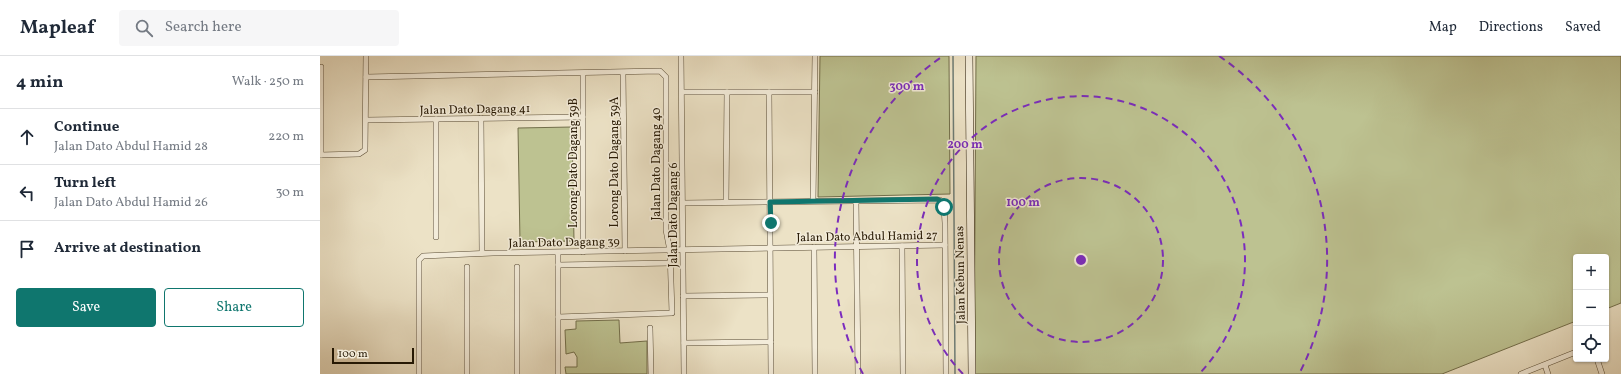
<!DOCTYPE html>
<html lang="en">
<head>
<meta charset="utf-8">
<style>
	body { margin:0; font-family:Vollkorn,serif; background:#f6f6f7; color:#1f2937 }
	.controls { position:absolute; right:12px; bottom:12px; display:grid; overflow:hidden; border-radius:4px; box-shadow:0 1px 3px #0004 }
	.controls button { width:36px; height:36px; display:grid; place-items:center; padding:0; border:0; border-bottom:1px solid #e0e1e3; background:#fff; color:#1f2937; font:20px sans-serif }
	.scale { position:absolute; left:12px; bottom:10px; width:82px; box-sizing:border-box; padding-left:4px; border:2px solid #271904; border-top:0; font-size:11px; line-height:14px; white-space:nowrap; color:#271904; -webkit-text-stroke:3px #f3ecda; paint-order:stroke }
	.stop { position:absolute; width:12px; height:12px; margin:-9px; border:3px solid #0f766e; border-radius:50%; background:#fff }
	.stop.end { background:#0f766e; border-color:#fff; box-shadow:0 1px 4px #0008 }
	.list { margin:0; padding:0; list-style:none }
	h2 { display:flex; justify-content:space-between; align-items:center; height:52px; margin:0; padding:0 16px; font-size:17px }
	h2 small { font-size:13px; font-weight:400; color:#747a83 }
	.list li { display:grid; grid-template-columns:26px 1fr auto; gap:12px; align-items:center; box-sizing:border-box; height:56px; padding:0 16px; border-top:1px solid #e0e1e3 }
	.list b { display:block; font-size:15px; white-space:nowrap }
	.list p { margin:0; font-size:13px; white-space:nowrap; color:#747a83 }
	.list em { font-size:13px; font-style:normal; color:#747a83 }
	.actions { display:flex; gap:8px; padding:12px 16px }
	.actions a { flex:1; padding:9px 0; border:1px solid #0f766e; border-radius:4px; text-align:center; font-size:14px; color:#0f766e }
	.actions .main { background:#0f766e; color:#fff }
	.icon { flex:none; width:22px; height:22px; fill:none; stroke:currentColor; stroke-width:2; stroke-linecap:round; stroke-linejoin:round }
	.map { position:relative; flex:none; width:1301px; height:318px; overflow:hidden }
	header { display:flex; align-items:center; gap:24px; box-sizing:border-box; height:56px; padding:0 20px; background:#fff; border-bottom:1px solid #e0e1e3 }
	header strong { font-size:19px }
	nav { display:flex; gap:22px; margin-inline-start:auto; font-size:14px }
	.search { width:280px; height:36px; background:#f6f6f7; display:flex; align-items:center; gap:10px; box-sizing:border-box; padding:0 14px; border-radius:4px; color:#747a83; font-size:15px }
	main { display:flex }
	aside { flex:1; background:#fff }
	.map>svg:first-child { display:block }
</style>
</head>
<body>
<header>
<strong>Mapleaf</strong>
<div class="search"><svg class="icon" aria-label="search" viewBox="0 0 24 24"><circle cx="10" cy="10" r="6"/><path d="M15 15l6 6"/></svg>Search here</div>
<nav><a>Map</a><a>Directions</a><a>Saved</a></nav>
</header>
<main>
<aside>
<h2>4 min<small>Walk · 250 m</small></h2>
<ul class="list">
<li><svg class="icon" aria-label="ahead" viewBox="0 0 24 24"><path d="M12 20V5M6 11l6-6 6 6"/></svg><div><b>Continue</b><p>Jalan Dato Abdul Hamid 28</p></div><em>220 m</em></li>
<li><svg class="icon" aria-label="left" viewBox="0 0 24 24"><path d="M17 20v-9H6M10 6l-5 5 5 5"/></svg><div><b>Turn left</b><p>Jalan Dato Abdul Hamid 26</p></div><em>30 m</em></li>
<li><svg class="icon" aria-label="arrive" viewBox="0 0 24 24"><path d="M6 21V4h12l-3 4 3 4H6"/></svg><div><b>Arrive at destination</b></div></li>
</ul>
<div class="actions"><a class="main">Save</a><a>Share</a></div>
</aside>
<div class="map">
<svg width="1301" height="318" viewBox="0 0 1301 318">
	<rect width="100%" height="100%" fill="#ece2c6"/>
	<filter id="stains"><feTurbulence type="fractalNoise" baseFrequency=".005" numOctaves="4"/><feColorMatrix values="0 0 0 0 .2 0 0 0 0 .09 0 0 0 0 .02 0 0 0 .5 -.17"/></filter>
	<radialGradient id="worn" r=".72"><stop offset=".6" stop-color="#630" stop-opacity="0"/><stop offset="1" stop-color="#630" stop-opacity=".3"/></radialGradient>
	<!-- green -->
	<g fill="#bdc291" stroke="#726e4a">
		<polygon points="500,0 629,0 630,138 498,141"/>
		<polygon points="656,0 1301,0 1301,247 1286,253 1286,201 1256,201 1256,265 1122,318 654,318"/>
		<polygon points="252,71 254,185 200,186 198,72"/>
		<polygon points="299,264 300,287 327,285 327,318 246,318 245,311 257,311 257,301 254,296 246,298 245,274 256,273 256,265"/>
	</g>
	<g fill="none" stroke-linecap="round" stroke-linejoin="round">
		<!-- stream -->
		<polyline stroke="#6d7b74" stroke-width="1.5" points="633,0 635,318"/>
		<defs>
			<g id="street">
				<polyline points="361,0 364,318"/>
				<polyline points="1,11 1,99"/>
				<polyline points="303,17 305,195"/>
				<polyline points="263,18 263,196"/>
				<polyline points="46,21 340,15 346,21 346,174 350,195 352,257 238,261"/>
				<polyline points="362,36 495,36"/>
				<polyline points="449,36 451,318"/>
				<polyline points="161,62 162,197"/>
				<polyline points="116,63 116,181"/>
				<polyline points="46,64 263,61"/>
				<polyline points="0,99 39,98 45,94 46,0"/>
				<polyline points="493,145 495,0"/>
				<polyline points="536,145 538,318"/>
				<polyline points="406,146 407,36"/>
				<polyline points="363,147 620,144 624,151 625,167 626,318"/>
				<polyline points="582,190 583,318"/>
				<polyline points="494,191 495,318"/>
				<polyline points="238,197 238,318"/>
				<polyline points="238,209 351,207"/>
				<polyline points="197,211 197,318"/>
				<polyline points="363,240 450,239"/>
				<polyline points="330,272 331,318"/>
				<polyline points="364,287 451,286"/>
				<polyline points="1277,303 1282,318"/>
				<polyline points="1225,309 1228,318"/>
				<polyline points="99,318 99,204 103,200 173,197 625,189"/>
				<polyline points="147,318 147,211"/>
				<polyline points="1201,318 1256,296"/>
			</g>
			<polyline id="secondary" points="649,0 652,318"/>
		</defs>
		<!-- street casing -->
		<use href="#street" stroke="#584b34" stroke-width="6"/>
		<!-- secondary casing -->
		<use href="#secondary" stroke="#271904" stroke-width="8"/>
		<!-- street -->
		<use href="#street" stroke="#f3ecda" stroke-width="5"/>
		<!-- secondary -->
		<use href="#secondary" stroke="#f3ecda" stroke-width="7"/>
	</g>
	<g fill="none" stroke-linecap="round" stroke-linejoin="round">
		<!-- route -->
		<polyline stroke="#0f766e" stroke-width="5" points="451,167 450,146 617,143 622,146 624,151"/>
	</g>
	<!-- distance rings -->
	<g fill="none" stroke="#7b2cbf" stroke-width="2" stroke-dasharray="7 5">
		<circle cx="761" cy="204" r="82"/>
		<path d="M643 318A164 164 0 1 1 879 318"/>
		<path d="M543 318A246 246 0 0 1 623 0M899 0A246 246 0 0 1 979 318"/>
	</g>
	<g text-anchor="middle" stroke-width="3" stroke-linejoin="round" paint-order="stroke">
		<!-- street labels -->
		<g font-size="12" fill="#271904" stroke="#f3ecda">
			<text transform="translate(155 53) rotate(-1)" y="4">Jalan Dato Dagang 41</text>
			<text transform="translate(294 106) rotate(-90)" y="4">Lorong Dato Dagang 39A</text>
			<text transform="translate(253 107) rotate(-90)" y="4">Lorong Dato Dagang 39B</text>
			<text transform="translate(336 108) rotate(-90)" y="4">Jalan Dato Dagang 40</text>
			<text transform="translate(353 159) rotate(-90)" y="4">Jalan Dato Dagang 6</text>
			<text transform="translate(547 180) rotate(-1)" y="4">Jalan Dato Abdul Hamid 27</text>
			<text transform="translate(244 186) rotate(-1)" y="4">Jalan Dato Dagang 39</text>
			<text transform="translate(640 219) rotate(-91)" y="4">Jalan Kebun Nenas</text>
		</g>
	</g>
	<circle cx="761" cy="204" r="6" fill="#7b2cbf" stroke="#f3ecda" stroke-width="2"/>
	<g font-size="12" text-anchor="middle" font-weight="bold" fill="#7b2cbf" stroke="#f3ecda" stroke-width="3" stroke-linejoin="round" paint-order="stroke">
		<text x="587" y="34">300 m</text>
		<text x="645" y="92">200 m</text>
		<text x="703" y="150">100 m</text>
	</g>
	<rect width="100%" height="100%" filter="url(#stains)"/>
	<rect width="100%" height="100%" fill="url(#worn)"/>
</svg>
<div class="controls">
<button>+</button>
<button>−</button>
<button><svg class="icon" aria-label="locate" viewBox="0 0 24 24"><circle cx="12" cy="12" r="6"/><path d="M12 2v4M12 18v4M2 12h4M18 12h4"/></svg></button>
</div>
<div class="scale">100 m</div>
<div class="stop" style="left:624px;top:151px"></div>
<div class="stop end" style="left:451px;top:167px"></div>
</div>
</main>
</body>
</html>
